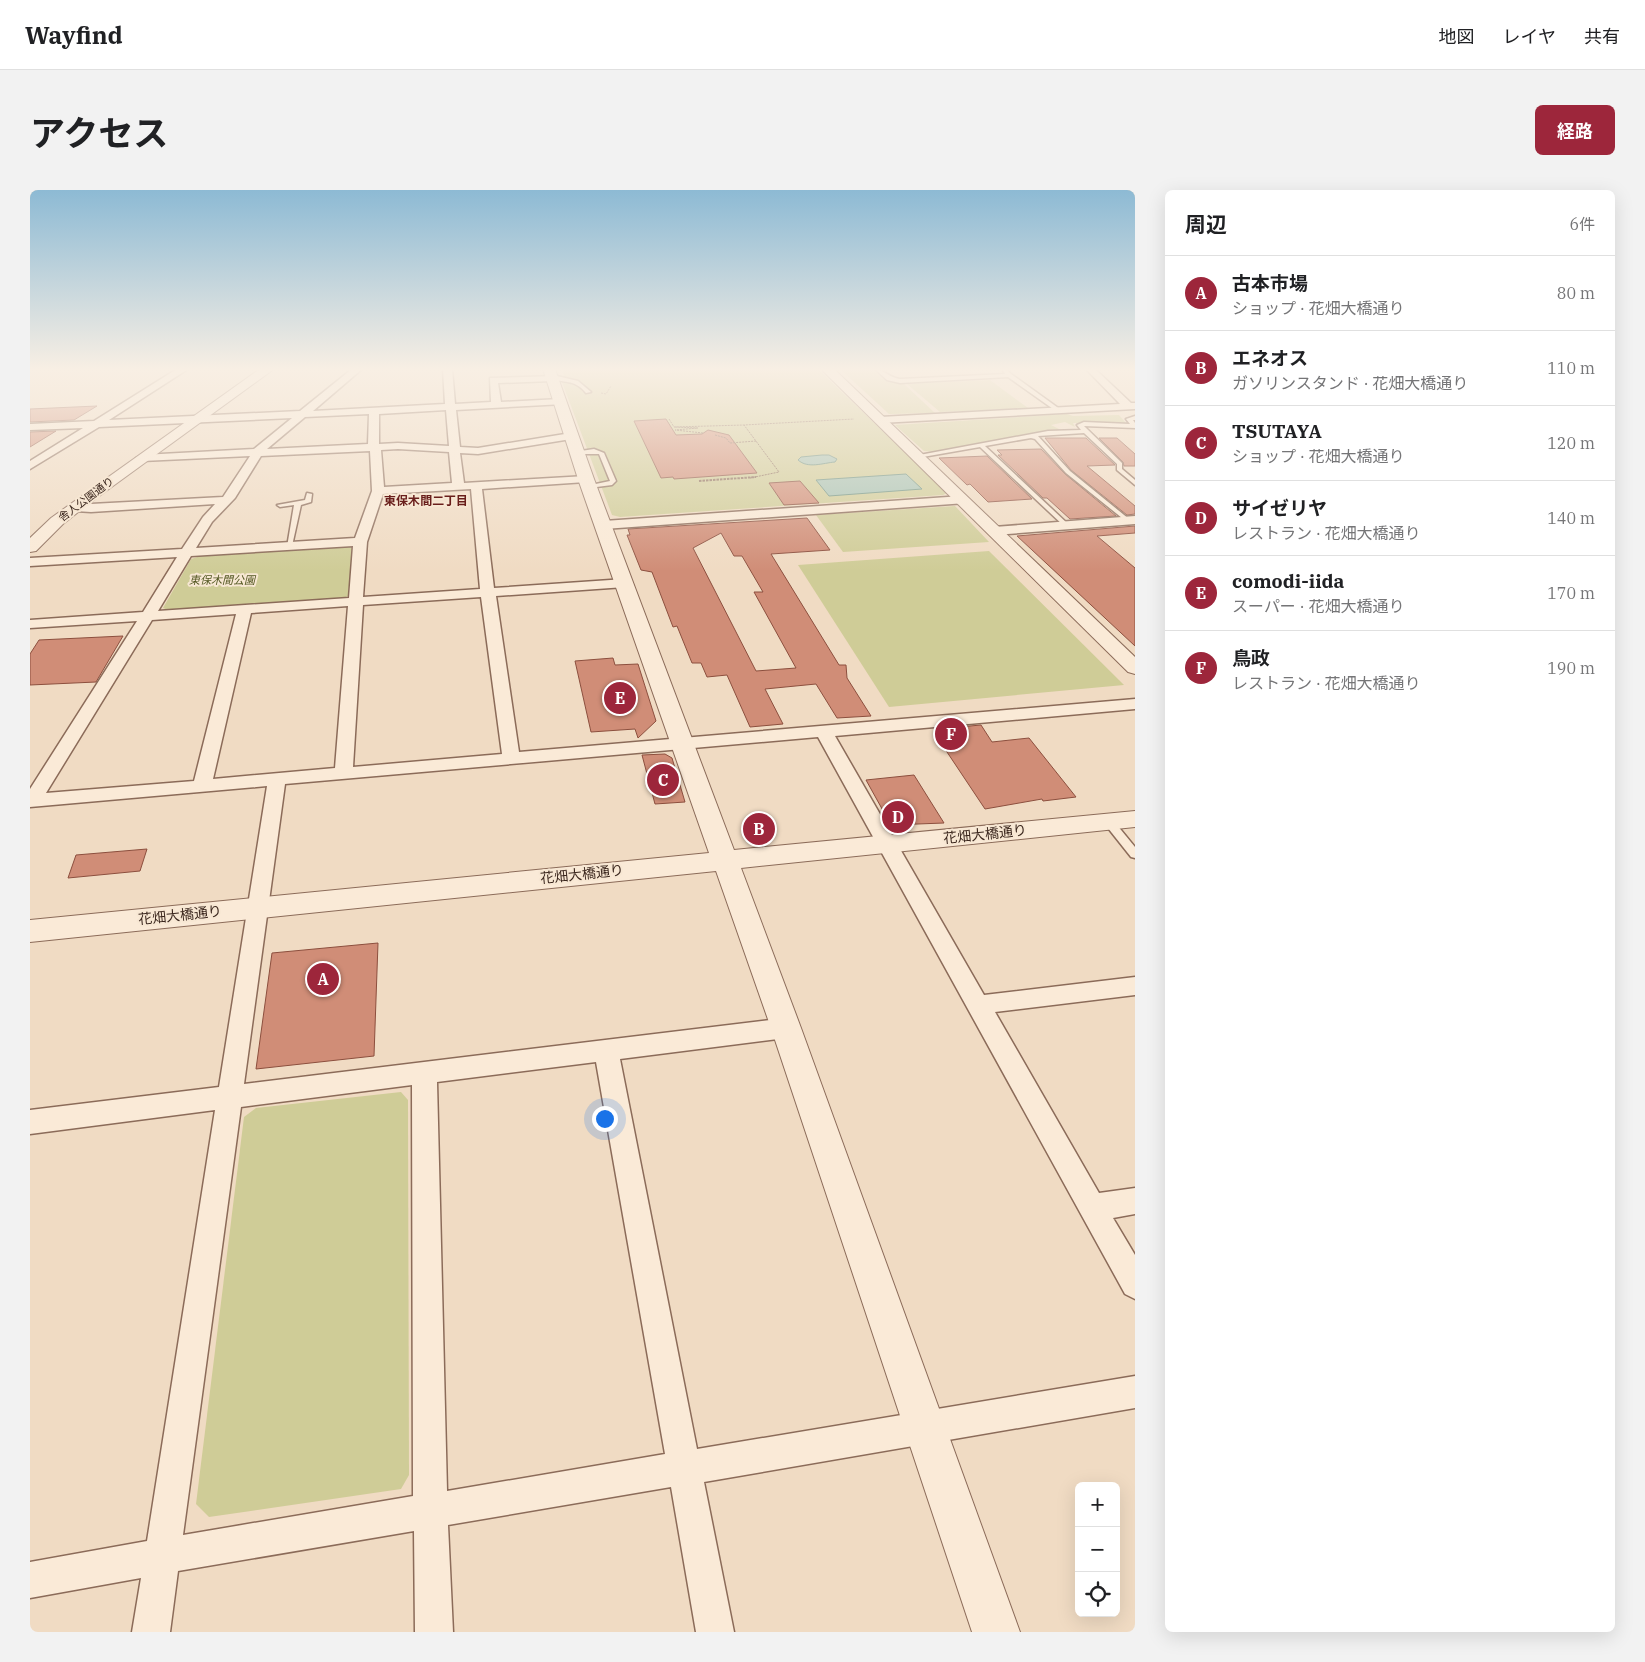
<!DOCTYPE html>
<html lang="ja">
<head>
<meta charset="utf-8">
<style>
	body { margin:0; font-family:"IBM Plex Serif","Noto Sans JP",serif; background:#f2f2f2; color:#202124 }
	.controls { position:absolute; right:15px; bottom:15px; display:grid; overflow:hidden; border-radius:8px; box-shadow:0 5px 20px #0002 }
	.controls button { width:45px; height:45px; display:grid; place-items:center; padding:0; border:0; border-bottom:1px solid #e0e0e0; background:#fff; color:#202124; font:25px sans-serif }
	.you { position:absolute; left:574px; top:928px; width:18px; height:18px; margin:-12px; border:4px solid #fff; border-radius:50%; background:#1a73e8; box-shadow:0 0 0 8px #1a73e833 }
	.badge { display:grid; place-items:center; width:32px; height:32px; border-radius:50%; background:#9d263b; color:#fff; font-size:16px; font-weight:700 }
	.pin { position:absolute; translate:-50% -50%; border:2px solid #fff; box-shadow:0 1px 5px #0006 }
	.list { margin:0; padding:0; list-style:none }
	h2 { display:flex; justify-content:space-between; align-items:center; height:65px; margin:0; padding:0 20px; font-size:21px }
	h2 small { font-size:16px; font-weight:400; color:#757577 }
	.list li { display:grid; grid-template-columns:32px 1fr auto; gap:15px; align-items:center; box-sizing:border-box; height:75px; padding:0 20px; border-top:1px solid #e0e0e0 }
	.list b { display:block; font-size:19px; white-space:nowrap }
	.list p { margin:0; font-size:16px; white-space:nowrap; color:#757577 }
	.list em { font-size:16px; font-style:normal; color:#757577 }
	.icon { flex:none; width:28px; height:28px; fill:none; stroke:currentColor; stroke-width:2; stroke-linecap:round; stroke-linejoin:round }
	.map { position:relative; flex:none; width:1105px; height:1442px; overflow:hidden; border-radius:8px }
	header { display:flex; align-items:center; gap:30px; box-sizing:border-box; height:70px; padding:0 25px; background:#fff; border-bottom:1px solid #e0e0e0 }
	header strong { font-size:24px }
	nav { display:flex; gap:28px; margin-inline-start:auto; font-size:18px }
	.intro { display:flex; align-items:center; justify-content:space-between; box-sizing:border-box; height:120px; padding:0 30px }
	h1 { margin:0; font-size:35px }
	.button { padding:12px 22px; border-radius:8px; background:#9d263b; color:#fff; font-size:18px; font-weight:700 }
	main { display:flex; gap:30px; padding:0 30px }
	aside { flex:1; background:#fff; border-radius:8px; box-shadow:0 5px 20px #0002 }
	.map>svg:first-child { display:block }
</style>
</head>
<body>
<header>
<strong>Wayfind</strong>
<nav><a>地図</a><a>レイヤ</a><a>共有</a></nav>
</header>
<div class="intro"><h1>アクセス</h1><a class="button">経路</a></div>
<main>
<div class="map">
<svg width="1105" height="1442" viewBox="0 0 1105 1442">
	<rect width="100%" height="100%" fill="#f0dbc3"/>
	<!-- green -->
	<g fill="#cfcc97">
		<polygon points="532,179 788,179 917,303 913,305 590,327 582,325 532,192 535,190"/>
		<polygon points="810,179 842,179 856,191 874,194 905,223 859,224"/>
		<polygon points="960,190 998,218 910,222 877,194"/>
		<polygon points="1037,224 1043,226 1089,225 1096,233 1043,233 1045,237 1035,232 1021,235 1031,240 906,262 894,261 865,235"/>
		<polygon points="925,316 959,352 813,362 786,325"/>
		<polygon points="317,356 323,359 318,406 312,409 138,420 133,418 161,369 174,365"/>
		<polygon points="959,361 1094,495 859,517 768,375"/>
		<polygon points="371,902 378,910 379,1285 371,1299 179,1327 166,1314 214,927 226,918"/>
	</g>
	<!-- water -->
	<g fill="#a6c3b5" stroke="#6c9282">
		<path d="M792,265h7l8,4 -2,3c-12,1 -27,7 -37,-2l3,-3z"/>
		<polygon points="876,284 892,299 799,306 786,290"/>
	</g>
	<!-- building -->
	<g fill="#d08d77" stroke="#8c4f3e" fill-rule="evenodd">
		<polygon points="67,216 44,230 0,232 0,219"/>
		<polygon points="636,229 646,245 672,244 678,240 699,245 727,283 644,289 643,287 631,288 604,231"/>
		<polygon points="26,241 0,257 0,242"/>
		<polygon points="1015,248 1056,248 1085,275 1057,276 1105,316 1105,324 1097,325 1041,280"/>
		<polygon points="1069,248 1087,248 1105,264 1105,276 1094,276 1093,272"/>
		<polygon points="1011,259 1035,284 1086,326 1040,329 1017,308 1013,308 968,265 972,265 967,260"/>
		<polygon points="957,266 1002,309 958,312 940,294 937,295 909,268"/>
		<polygon points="770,291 789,313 754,315 739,293"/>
		<path d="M777,328l23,32 -59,4 68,111h7l1,13 24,38 -34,2 -21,-34 -51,5 18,35 -33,3 -23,-52 -20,2 -6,-14h-9l-15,-37 -4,1 -21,-55 -11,-2 -14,-35h3l-2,-6zM691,343l13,23h8l21,36h-9l42,76 -40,3 -63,-123z"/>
		<polygon points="1105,336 1105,343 1067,346 1105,378 1105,456 987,346"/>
		<polygon points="93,446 66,492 0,495 0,464 9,450"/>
		<polygon points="583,468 585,475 608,474 626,531 608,548 605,539 561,542 545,471"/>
		<polygon points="951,535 962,552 999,548 1046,607 1013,611 1012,609 955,619 913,556 918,556 907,539"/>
		<polygon points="635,564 642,568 655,612 625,614 612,565"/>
		<polygon points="884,585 914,633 861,635 836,590"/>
		<polygon points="117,659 110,681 38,688 46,665"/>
		<polygon points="348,753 344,866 226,879 242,763"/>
	</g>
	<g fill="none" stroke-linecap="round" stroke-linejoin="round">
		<defs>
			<g id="service">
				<path d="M845,179c8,0 15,9 25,10l105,-5 -3,-5h4l5,5 50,36 -5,1 -48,-34 -108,6 -13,-3z"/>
				<path d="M527,186l21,5 13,11 -5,1c-12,-15 -23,-9 -36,-15z"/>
				<polygon points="1105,226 1105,230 1103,230 1105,233 1105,238 1054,236 1092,273 1092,279 1105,290 1105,295 1087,280 1087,274 1054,243 1008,246 1040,281 1099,329 1100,330 1097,332 1036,283 1005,249 1001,248 955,256 1038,334 1038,336 1034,336 950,257 887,268 884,266 1018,241 1051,240 1047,235 1054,232 1100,234 1096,229"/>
				<polygon points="564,259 574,263 586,291 582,295 559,298 556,296 580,291 569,264 547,264 544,262"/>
				<polygon points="277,303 282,304 281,312 271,315 262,356 257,357 264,315 250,317 247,315 275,310"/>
				<polygon points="1078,628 1082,629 1105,657 1105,668 1101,667 1074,633 1073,631 1074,629"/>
			</g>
			<g id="minor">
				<path d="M147,179h11l-79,51 191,-9 52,-42h10l-49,42 132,-7 -2,-35h9l3,35 36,-2 -1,-24 65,-2v4l-3,1 -54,2 3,19 59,-3 5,3 -1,2 -108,6 4,37 18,1 93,-15 5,3 -5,3 -93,15 -18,-1 4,30 122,-7 6,3 -6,3 -104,7 12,99 131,-9 7,4 -7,4 -129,9 23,156 616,-53v10l-300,27 149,259 151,-18v18l-140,17 104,181 36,-5v26l-22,4 22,37v44l-10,-5 -307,-557 -533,47 -41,300 542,-66 8,3 4,7 -4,7 -8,3 -166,21 77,390 438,-73v32l-431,74 30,150h-38l-25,-145 -223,38 5,107h-38l-1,-101 -236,40 -8,61h-38l9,-54 -111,20v-36l117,-21 68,-431 -185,24v-24l189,-23 48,-301 -237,21v-18l107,-168 -107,7v-8l113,-8 34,-55 -147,9v-8l152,-9 21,-32 12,-13 -124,8 -16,-1 -6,-4 6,-4 16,1 132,-7 27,-41 -108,5 -6,-3 6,-3 112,-6 38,-31 -193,9 -69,42v-8l53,-33 -53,2v-6l64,-3zM416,220l3,36 -51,-3 -19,1v-30zM339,224l-1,30 -101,5 38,-32zM368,259l51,3 3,31 -68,4 -3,-37zM340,261l2,40 -17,47 -159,10 16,-26 23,-24 26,-42zM441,299l9,100 -117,8 4,-55 16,-48zM323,356l-4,52 -191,13 33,-55zM451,407l21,157 -149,13 10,-162zM318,416l-13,162 -122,11 38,-166zM206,424l-42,167 -148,12 106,-173zM566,872l69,392 -218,37 -10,-409zM382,895l1,411 -230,39 58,-428z"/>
				<polygon points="1056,179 1065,179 1101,213 1105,213 1105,219 850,233 845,230 850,227 1090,214"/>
				<polygon points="932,306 936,307 938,310 936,313 574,339 568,335 574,331"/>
				<polygon points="1105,326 1105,334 964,345 958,341 964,337"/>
			</g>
			<g id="tertiary">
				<polygon points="230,179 244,179 61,312 33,334 6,361 0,362 0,348 21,328"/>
				<polygon points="513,179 525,179 564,289 704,660 1105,621 1105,637 711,678 771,838 990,1442 942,1442 741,838 686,681 0,752 0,730 679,663 548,289"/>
				<polygon points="791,179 804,179 1105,467 1105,484 1098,482"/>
			</g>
		</defs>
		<!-- service casing -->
		<use href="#service" stroke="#8b6b59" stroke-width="3"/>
		<!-- minor casing -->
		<use href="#minor" stroke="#8b6b59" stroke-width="3"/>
		<!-- tertiary casing -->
		<use href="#tertiary" stroke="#8b6b59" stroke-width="2"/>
		<!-- path-far1 -->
		<g stroke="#8b6b59" stroke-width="1" stroke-dasharray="2 1" stroke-linecap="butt">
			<polyline points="571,203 576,204 581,196"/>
			<polyline points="639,229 644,237"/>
			<polyline points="673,243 645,240 668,238 644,237 714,235"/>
			<polyline points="685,245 696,248 700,253 726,251"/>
			<polyline points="720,288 749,282 714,235 824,229"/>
		</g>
		<!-- path -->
		<polyline stroke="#8b6b59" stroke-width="2" stroke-dasharray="2.5 1" stroke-linecap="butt" points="669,291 726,287"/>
		<!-- service -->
		<use href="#service" fill="#faead7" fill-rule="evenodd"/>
		<!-- minor -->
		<use href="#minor" fill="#faead7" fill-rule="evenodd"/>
		<!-- tertiary -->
		<use href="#tertiary" fill="#faead7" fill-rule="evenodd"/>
	</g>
	<!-- sky -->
	<linearGradient id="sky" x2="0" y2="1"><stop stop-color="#8dbad4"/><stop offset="0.47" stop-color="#f8efe4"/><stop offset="1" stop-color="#f8efe4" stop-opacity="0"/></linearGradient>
	<rect width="1105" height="381" fill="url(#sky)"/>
	<g text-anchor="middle" stroke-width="4" stroke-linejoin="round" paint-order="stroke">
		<!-- far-street labels -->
		<g font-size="11" fill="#3b271e" stroke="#f7e7d3">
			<text transform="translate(56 309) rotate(-37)" y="4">舎人公園通り</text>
		</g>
		<!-- far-park labels -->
		<g font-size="11" font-style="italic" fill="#545823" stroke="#f7e7d3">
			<text x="192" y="394">東保木間公園</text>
		</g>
		<!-- far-neighbourhood labels -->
		<g font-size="12" font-weight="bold" fill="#691e1b" stroke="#f7e7d3">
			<text x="396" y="315">東保木間二丁目</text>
		</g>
		<!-- street labels -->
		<g font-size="14" fill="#3b271e" stroke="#f7e7d3">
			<text transform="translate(955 644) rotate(-6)" y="5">花畑大橋通り</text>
			<text transform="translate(552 684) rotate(-6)" y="5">花畑大橋通り</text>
			<text transform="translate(150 725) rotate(-6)" y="5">花畑大橋通り</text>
		</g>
	</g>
</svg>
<div class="controls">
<button>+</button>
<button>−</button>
<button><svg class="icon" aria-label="locate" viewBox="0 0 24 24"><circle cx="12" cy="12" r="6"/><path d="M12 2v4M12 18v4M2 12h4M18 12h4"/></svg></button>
</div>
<div class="you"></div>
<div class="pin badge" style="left:293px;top:789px">A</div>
<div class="pin badge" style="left:729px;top:639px">B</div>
<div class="pin badge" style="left:633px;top:590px">C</div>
<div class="pin badge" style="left:868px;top:627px">D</div>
<div class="pin badge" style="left:590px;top:508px">E</div>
<div class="pin badge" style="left:921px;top:544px">F</div>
</div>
<aside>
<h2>周辺<small>6件</small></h2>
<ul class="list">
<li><span class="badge">A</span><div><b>古本市場</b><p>ショップ · 花畑大橋通り</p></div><em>80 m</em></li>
<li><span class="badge">B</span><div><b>エネオス</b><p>ガソリンスタンド · 花畑大橋通り</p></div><em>110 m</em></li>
<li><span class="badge">C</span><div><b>TSUTAYA</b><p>ショップ · 花畑大橋通り</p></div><em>120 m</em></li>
<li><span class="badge">D</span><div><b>サイゼリヤ</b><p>レストラン · 花畑大橋通り</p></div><em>140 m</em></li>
<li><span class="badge">E</span><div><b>comodi-iida</b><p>スーパー · 花畑大橋通り</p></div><em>170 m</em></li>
<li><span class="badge">F</span><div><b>鳥政</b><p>レストラン · 花畑大橋通り</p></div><em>190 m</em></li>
</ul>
</aside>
</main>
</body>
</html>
